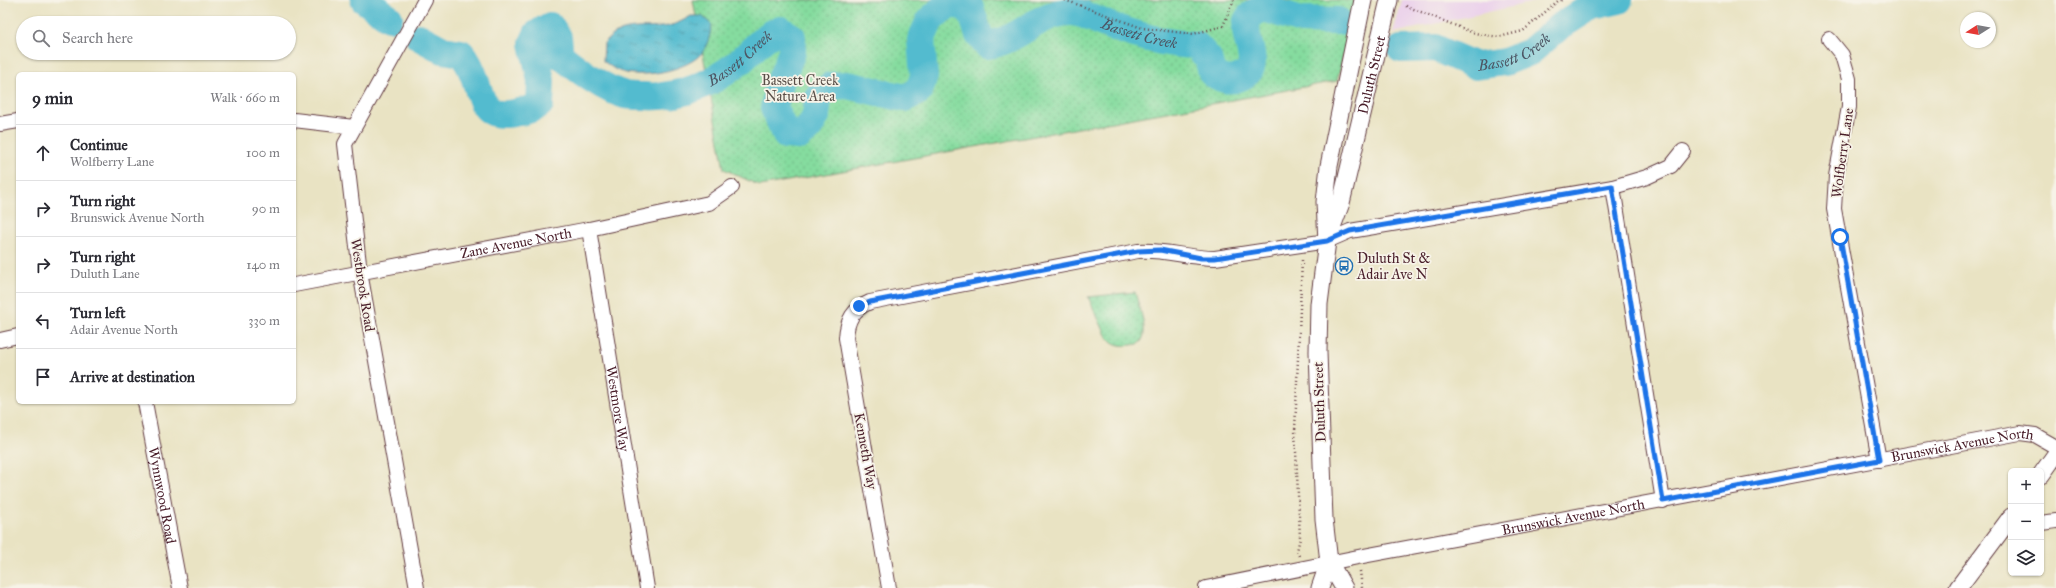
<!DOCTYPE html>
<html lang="en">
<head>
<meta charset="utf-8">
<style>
	body { margin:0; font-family:"IM FELL Great Primer",serif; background:#f7f7f7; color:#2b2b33 }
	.controls { position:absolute; right:12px; bottom:12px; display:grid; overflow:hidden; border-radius:6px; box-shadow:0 1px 3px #0004 }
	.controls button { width:36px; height:36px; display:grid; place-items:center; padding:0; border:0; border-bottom:1px solid #e1e1e2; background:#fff; color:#2b2b33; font:20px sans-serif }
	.compass { position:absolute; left:1960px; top:12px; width:36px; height:36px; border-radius:50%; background:#fff; box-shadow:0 1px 3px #0004; rotate:259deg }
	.stop { position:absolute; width:12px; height:12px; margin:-9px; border:3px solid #1a73e8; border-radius:50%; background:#fff }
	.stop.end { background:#1a73e8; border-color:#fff; box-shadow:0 1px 4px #0008 }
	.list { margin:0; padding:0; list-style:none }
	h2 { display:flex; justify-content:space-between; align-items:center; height:52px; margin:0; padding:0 16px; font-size:17px }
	h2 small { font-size:13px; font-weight:400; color:#7c7c81 }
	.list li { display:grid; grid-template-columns:26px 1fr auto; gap:12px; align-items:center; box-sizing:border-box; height:56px; padding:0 16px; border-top:1px solid #e1e1e2 }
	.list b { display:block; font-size:15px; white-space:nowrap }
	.list p { margin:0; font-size:13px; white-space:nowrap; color:#7c7c81 }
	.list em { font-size:13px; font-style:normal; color:#7c7c81 }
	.icon { flex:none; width:22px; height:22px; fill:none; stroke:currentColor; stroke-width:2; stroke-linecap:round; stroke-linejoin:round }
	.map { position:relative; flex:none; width:2056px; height:588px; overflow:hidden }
	.search { position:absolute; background:#fff; box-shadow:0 1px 3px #0004; left:16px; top:16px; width:280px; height:44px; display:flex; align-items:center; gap:10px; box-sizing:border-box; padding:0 14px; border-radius:22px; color:#7c7c81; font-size:15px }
	.panel { position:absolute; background:#fff; box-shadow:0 1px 3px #0004; left:16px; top:72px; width:280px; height:332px; border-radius:6px }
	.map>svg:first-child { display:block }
</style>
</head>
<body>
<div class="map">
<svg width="2056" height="588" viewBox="0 0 2056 588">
	<defs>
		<pattern id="park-dots" width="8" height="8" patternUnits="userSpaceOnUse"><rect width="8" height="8" fill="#85dc9f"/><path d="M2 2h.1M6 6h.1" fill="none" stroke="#74bc89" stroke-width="1.8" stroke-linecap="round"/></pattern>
		<pattern id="water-ripples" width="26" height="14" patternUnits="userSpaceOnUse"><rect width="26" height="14" fill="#52bbcf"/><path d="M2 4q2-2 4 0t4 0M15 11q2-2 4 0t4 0" fill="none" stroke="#4697a8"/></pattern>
	</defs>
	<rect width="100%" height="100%" fill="#f7f3e8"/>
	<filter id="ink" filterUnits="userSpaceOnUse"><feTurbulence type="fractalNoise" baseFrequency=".025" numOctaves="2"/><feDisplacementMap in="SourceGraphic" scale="8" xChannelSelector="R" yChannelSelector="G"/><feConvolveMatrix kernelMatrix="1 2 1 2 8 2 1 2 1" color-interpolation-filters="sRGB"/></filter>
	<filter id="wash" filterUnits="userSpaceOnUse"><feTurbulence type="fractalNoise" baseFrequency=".012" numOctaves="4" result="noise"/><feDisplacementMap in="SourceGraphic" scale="16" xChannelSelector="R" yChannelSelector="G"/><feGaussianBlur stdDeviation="0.9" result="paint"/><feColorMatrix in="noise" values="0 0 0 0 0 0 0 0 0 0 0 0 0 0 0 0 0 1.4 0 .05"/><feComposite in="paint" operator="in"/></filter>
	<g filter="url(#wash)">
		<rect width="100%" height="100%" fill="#e9e3c3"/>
		<!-- built -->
		<polygon fill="#ebd1eb" points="1402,0 1543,0 1393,33"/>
		<!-- park -->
		<g fill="url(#park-dots)" stroke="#687e65">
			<polygon points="693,0 1357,0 1337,81 760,186 724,169"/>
			<path d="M1135,292c3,13 17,44 3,52 -13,2 -24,4 -32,-9l-18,-38z"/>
		</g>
		<!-- water -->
		<path fill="url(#water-ripples)" stroke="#4e6d7d" d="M691,16h11l10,9c-2,10 -5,24 -13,31 -16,15 -59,23 -80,15 -6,-2 -11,-7 -16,-10l1,-18c20,-22 39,-12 64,-17 9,-2 16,-6 23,-10z"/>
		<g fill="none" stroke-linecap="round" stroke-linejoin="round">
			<!-- river -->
			<g stroke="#52bbcf" stroke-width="28">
				<polyline points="364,0 389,18"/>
				<path id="s1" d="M419,37l24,13 18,3c4,5 8,11 10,16 12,25 7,51 43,44 10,-2 18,-3 26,-9l1,-23 -8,-38 4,-9 13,-8 8,11 2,18c19,15 41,33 65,40 5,1 12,1 18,1 36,3 67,-11 95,-33 15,-12 26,-29 43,-33l11,7v15l-14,35 -4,21 12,27 13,1 10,-8 7,-12 2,-19 12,-11 17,-1 58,13 14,-7 5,-15 -3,-36 9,-20 12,-11 11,-5 17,4 9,27 8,10c32,-3 53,-35 86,-33 12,1 26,10 37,14 29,10 55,18 86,19l12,13 4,15c9,5 16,9 26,5 29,-10 3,-37 9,-57 3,-7 10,-10 17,-13l37,12 37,1"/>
				<path id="s2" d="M1401,49l34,-1 41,18 29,-4 25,-10 29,-25 33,-21 27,-6"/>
			</g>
		</g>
	</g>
	<g filter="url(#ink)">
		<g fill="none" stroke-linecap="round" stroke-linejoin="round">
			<defs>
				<g id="minor">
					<polyline points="1829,39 1842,55 1849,79 1849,107 1836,176 1834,209 1879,460"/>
					<polyline points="294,120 354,127"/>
					<polyline points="0,124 18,121"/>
					<polyline points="1613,187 1663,501"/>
					<path id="s3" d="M589,229l58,359"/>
					<path id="s4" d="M294,285l295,-56 120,-26 23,-16"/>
					<polyline points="0,340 18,336"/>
					<path id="s5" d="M145,402l35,186"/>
					<polyline points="2041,523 2056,521"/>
					<polyline points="417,588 360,272 345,144 425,0"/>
					<path d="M889,588l-43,-250c1,-18 7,-29 24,-36l268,-51c26,-2 50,7 77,7l112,-17 23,-10 263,-44 34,-10 24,-11 12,-15"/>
					<path id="s6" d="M1206,588l152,-31 662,-124 15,2 21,12"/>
				</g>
				<g id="tertiary">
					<path id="s7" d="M1329,235l12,-32 48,-203"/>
					<polyline points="2041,475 2056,454"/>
					<polyline points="1329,562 1344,588"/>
					<polyline points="1320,588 1329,562 1324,519 1318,352 1319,304 1327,241 1325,202 1329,166 1363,0"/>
					<polyline points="1958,588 2011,517"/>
				</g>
			</defs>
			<!-- minor casing -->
			<use href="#minor" stroke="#623c42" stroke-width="16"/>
			<!-- tertiary casing -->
			<use href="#tertiary" stroke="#623c42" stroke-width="19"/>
			<!-- path -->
			<g stroke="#623c42" stroke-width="2.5" stroke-dasharray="1 3" stroke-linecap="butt">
				<polyline points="1065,0 1142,28 1193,34 1223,26 1234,0"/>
				<polyline points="1406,6 1474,33 1499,37 1523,31 1558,1 1562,0"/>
				<polyline points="1299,556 1297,551 1300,538 1295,430 1302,260"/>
				<polyline points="1360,571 1362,588"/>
			</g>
			<!-- minor -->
			<use href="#minor" stroke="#fff" stroke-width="14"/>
			<!-- tertiary -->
			<use href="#tertiary" stroke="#fff" stroke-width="17"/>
		</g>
	</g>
	<g fill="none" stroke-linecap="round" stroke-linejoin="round" filter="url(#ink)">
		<!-- route -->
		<polyline stroke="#1a73e8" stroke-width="5" points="859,306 870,302 1138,251 1160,250 1201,258 1215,258 1327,241 1350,231 1612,186 1663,501 1879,460 1840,237"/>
	</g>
	<!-- icons -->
	<defs>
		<symbol id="bus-ring" viewBox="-11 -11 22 22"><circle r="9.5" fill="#f7f3e8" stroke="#1f6fb2" stroke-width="1.5"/><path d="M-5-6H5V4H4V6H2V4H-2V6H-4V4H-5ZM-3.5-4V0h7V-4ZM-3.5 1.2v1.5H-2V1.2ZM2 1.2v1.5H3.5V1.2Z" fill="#1f6fb2"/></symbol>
	</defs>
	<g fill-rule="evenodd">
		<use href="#bus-ring" x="1334" y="256" width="20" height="20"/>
	</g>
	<g text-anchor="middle" stroke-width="3.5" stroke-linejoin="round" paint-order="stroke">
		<!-- street labels -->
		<g font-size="14" fill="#4a1f2b" stroke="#f7f3e8">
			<text dy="5" stroke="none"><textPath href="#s7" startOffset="166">Duluth Street</textPath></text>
			<text transform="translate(1842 153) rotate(-82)" y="5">Wolfberry Lane</text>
			<text dy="5" stroke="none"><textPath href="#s4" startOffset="226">Zane Avenue North</textPath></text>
			<text transform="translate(363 285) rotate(81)" y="5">Westbrook Road</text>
			<text transform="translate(1319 402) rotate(-92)" y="5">Duluth Street</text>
			<text dy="5" stroke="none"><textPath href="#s3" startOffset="182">Westmore Way</textPath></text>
			<text dy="5" stroke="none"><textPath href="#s6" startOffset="770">Brunswick Avenue North</textPath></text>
			<text transform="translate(866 451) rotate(80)" y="5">Kenneth Way</text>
			<text dy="5" stroke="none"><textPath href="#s5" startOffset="95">Wynnwood Road</textPath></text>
			<text dy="5" stroke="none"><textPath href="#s6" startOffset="374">Brunswick Avenue North</textPath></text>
		</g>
		<!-- park labels -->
		<g font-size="14" fill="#594e48" stroke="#f7f3e8">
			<text x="800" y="85">Bassett Creek<tspan x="800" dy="16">Nature Area</tspan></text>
		</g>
		<!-- poi labels -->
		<g font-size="14" fill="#4a1f2b" stroke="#f7f3e8" text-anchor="start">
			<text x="1357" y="263">Duluth St &amp;<tspan x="1357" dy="16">Adair Ave N</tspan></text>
		</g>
		<!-- water labels -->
		<g font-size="15" font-style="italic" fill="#4d5664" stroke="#f7f3e8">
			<text dy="5" stroke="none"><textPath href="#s1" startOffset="1143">Bassett Creek</textPath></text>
			<text dy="5" stroke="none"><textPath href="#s2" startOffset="120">Bassett Creek</textPath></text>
			<text dy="5" stroke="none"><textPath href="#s1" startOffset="484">Bassett Creek</textPath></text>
		</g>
	</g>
</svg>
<div class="controls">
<button>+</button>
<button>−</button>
<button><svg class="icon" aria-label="layers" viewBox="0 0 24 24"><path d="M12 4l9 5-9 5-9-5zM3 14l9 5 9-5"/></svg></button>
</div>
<svg class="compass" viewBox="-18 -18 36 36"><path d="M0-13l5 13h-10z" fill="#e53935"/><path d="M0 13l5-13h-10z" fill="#7c7c81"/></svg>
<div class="stop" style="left:1840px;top:237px"></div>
<div class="stop end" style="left:859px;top:306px"></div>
<div class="search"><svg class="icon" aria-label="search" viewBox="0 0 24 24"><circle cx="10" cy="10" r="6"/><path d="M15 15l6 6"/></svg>Search here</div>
<section class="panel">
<h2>9 min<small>Walk · 660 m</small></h2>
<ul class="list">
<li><svg class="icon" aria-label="ahead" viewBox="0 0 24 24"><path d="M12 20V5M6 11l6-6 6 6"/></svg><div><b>Continue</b><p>Wolfberry Lane</p></div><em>100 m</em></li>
<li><svg class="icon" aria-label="right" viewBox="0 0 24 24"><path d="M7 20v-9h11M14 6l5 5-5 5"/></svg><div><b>Turn right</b><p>Brunswick Avenue North</p></div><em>90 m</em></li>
<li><svg class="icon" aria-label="right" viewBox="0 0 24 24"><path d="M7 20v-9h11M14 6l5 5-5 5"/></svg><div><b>Turn right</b><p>Duluth Lane</p></div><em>140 m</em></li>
<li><svg class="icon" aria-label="left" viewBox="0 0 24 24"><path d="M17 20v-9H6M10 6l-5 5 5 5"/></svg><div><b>Turn left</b><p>Adair Avenue North</p></div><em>330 m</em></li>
<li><svg class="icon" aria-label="arrive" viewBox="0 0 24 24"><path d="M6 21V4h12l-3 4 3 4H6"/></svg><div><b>Arrive at destination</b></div></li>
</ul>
</section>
</div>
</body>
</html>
